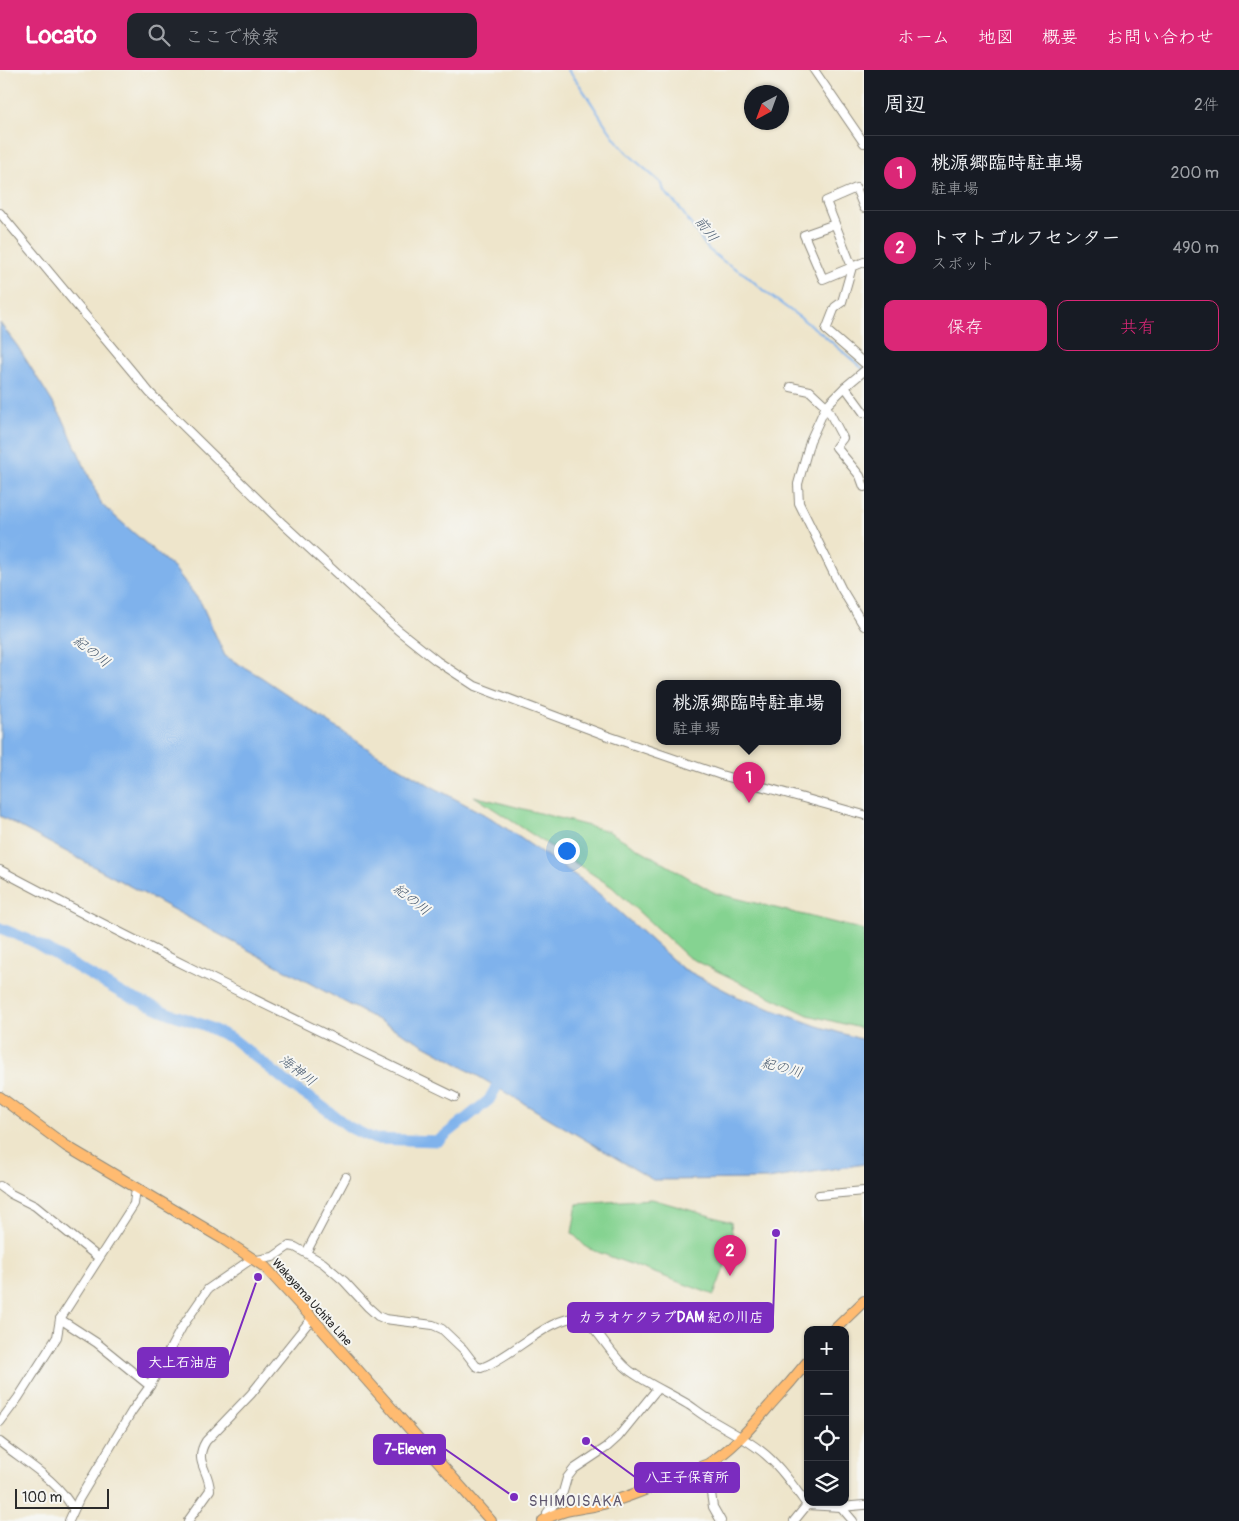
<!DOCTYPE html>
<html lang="ja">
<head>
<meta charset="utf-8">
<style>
	body { margin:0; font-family:Pangolin,"Klee One",sans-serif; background:#20242c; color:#f1f3f6 }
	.controls { position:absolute; right:15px; bottom:15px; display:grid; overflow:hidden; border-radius:10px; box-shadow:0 1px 4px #0004 }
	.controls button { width:45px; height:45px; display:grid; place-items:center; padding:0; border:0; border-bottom:1px solid #363941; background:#171b24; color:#f1f3f6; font:25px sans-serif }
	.compass { position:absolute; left:744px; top:15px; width:45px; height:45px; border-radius:50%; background:#171b24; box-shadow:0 1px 4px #0004; rotate:221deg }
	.scale { position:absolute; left:15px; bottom:12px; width:94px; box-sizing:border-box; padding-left:5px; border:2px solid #2b2b2b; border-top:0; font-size:14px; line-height:18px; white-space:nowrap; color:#2b2b2b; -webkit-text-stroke:4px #f6f6f2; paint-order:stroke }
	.you { position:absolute; left:566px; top:780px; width:18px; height:18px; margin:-12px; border:4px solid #fff; border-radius:50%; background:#1a73e8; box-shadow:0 0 0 8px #1a73e833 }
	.badge { display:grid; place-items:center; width:32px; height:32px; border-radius:50%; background:#db2777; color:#fff; font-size:16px; font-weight:700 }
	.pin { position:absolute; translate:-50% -41px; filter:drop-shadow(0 1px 2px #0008) }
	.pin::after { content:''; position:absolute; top:26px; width:18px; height:15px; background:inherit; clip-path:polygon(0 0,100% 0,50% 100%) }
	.popup { position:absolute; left:656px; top:610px; width:185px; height:65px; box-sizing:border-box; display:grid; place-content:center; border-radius:10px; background:#171b24; filter:drop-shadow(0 1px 4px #0005); font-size:16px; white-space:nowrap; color:#9ea1a6 }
	.popup b { font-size:19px; color:#f1f3f6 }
	.popup::after { content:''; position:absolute; left:50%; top:100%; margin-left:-10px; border:10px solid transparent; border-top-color:#171b24 }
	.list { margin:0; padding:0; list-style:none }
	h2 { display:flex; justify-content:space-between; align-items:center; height:65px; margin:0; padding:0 20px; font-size:21px }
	h2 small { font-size:16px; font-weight:400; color:#9ea1a6 }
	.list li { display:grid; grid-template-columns:32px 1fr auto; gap:15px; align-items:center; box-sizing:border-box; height:75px; padding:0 20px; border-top:1px solid #363941 }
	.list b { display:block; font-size:19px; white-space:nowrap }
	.list p { margin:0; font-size:16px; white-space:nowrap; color:#9ea1a6 }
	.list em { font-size:16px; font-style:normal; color:#9ea1a6 }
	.actions { display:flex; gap:10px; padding:15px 20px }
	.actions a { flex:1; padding:11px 0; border:1px solid #db2777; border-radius:10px; text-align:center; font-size:18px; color:#db2777 }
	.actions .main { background:#db2777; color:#fff }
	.icon { flex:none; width:28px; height:28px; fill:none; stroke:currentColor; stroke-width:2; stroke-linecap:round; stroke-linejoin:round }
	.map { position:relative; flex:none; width:864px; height:1451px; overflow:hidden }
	header { display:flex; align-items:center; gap:30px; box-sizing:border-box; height:70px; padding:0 25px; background:#db2777; color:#fff }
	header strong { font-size:24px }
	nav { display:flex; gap:28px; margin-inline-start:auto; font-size:18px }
	.search { width:350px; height:45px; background:#20242c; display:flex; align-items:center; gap:12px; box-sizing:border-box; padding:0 18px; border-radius:10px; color:#9ea1a6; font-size:19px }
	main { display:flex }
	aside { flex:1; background:#171b24 }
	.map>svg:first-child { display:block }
</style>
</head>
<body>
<header>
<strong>Locato</strong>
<div class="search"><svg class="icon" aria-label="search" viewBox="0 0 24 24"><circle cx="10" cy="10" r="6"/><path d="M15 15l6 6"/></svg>ここで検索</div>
<nav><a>ホーム</a><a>地図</a><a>概要</a><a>お問い合わせ</a></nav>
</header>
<main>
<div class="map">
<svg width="864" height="1451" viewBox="0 0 864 1451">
	<rect width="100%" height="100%" fill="#f6f6f2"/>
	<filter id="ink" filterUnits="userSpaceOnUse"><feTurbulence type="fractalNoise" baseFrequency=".02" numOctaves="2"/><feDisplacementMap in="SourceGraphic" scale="10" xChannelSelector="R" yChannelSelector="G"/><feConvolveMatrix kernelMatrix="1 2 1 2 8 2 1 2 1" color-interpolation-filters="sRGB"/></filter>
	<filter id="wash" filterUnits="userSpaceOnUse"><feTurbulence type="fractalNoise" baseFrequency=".0096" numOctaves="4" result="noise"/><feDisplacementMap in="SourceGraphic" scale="20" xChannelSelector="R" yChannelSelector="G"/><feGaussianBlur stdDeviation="1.12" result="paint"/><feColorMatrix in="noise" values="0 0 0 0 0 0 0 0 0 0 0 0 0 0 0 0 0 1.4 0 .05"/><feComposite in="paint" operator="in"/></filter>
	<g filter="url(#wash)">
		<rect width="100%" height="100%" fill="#eee5cb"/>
		<!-- green -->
		<g fill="#85d391" stroke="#587f5e">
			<polygon points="474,726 608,761 715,823 864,860 864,959 808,945 688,887 612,817"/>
			<polygon points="652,1129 731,1152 733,1174 714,1225 587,1178 572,1163 577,1134"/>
		</g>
		<!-- water -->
		<polygon fill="#7fb2ec" stroke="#556e8c" points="0,253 18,277 63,349 102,435 175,499 201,533 225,586 261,607 370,680 431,716 491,748 588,814 682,898 738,927 817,956 864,970 864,1094 768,1109 653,1110 439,983 0,746"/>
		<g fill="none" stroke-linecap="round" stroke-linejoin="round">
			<!-- stream -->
			<path stroke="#7fb2ec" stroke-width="2" d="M568,0c19,22 31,48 49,71 12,16 30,29 45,43l2,7 15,16 29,42 15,12 23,14 18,16 57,42 42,36"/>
			<!-- river -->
			<polyline stroke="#7fb2ec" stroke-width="11" points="0,858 32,871 123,924 171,944 204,955 233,969 293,1017 319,1034 349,1057 363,1064 375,1069 438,1071 489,1030 503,1005"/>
		</g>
	</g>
	<g filter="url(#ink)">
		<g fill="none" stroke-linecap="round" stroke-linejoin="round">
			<defs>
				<g id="minor">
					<polyline points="814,0 864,73"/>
					<polyline points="0,143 150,323 283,454 398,560 437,591 475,616 605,665 721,705 864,745"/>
					<polyline points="835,154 804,165 823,209 852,197 826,131 856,118 864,138"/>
					<polyline points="864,192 852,197 842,232 835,237 826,260 864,293"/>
					<polyline points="864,301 845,317 826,336 810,371 798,414 799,433 841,518 864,556"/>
					<polyline points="791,317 810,321 826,336 843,368 836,377 860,406 864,417"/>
					<polyline points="845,317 864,343"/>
					<path d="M0,800c150,80 303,153 455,227"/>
					<polyline points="0,1116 11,1124 35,1136 99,1188"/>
					<polyline points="819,1125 864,1121"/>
					<polyline points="306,1183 346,1107"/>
					<path d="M257,1190l16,-3 16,-11 6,1 28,16 21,18 24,26 10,9 7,3 48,6 9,4 21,20 13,17 5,2c30,-10 69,-53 101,-51 19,14 28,39 48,54 18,13 39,22 59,34 6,4 12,9 19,13 19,12 40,21 58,37 16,14 28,32 41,50l34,2 23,-2"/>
					<polyline points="60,1249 97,1273 150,1316"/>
					<polyline points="0,1352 18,1328 57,1267 60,1249 134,1134 136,1118"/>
					<path d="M0,1372c25,20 58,38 73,67"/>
					<polyline points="716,1389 707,1413 711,1423 713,1437 721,1451"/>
					<polyline points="841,1437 853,1451"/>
					<polyline points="547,1448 547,1443 563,1422 567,1408 574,1399 607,1377 618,1367 657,1319"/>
					<polyline points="69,1451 79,1429 132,1341 150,1316 182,1257 208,1219 253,1188"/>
					<path d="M188,1451l22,-31c-1,-21 -17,-28 -4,-49l45,-47 61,-76"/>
					<polyline points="794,1451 807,1435"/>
				</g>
				<g id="major">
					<polyline points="0,1027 66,1076 223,1169 265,1197 312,1248 491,1451"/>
					<polyline points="834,1260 864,1231"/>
					<path d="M543,1451c16,-12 41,-12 60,-17 36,-9 70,-27 105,-40 26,-16 42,-36 62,-59 13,-14 26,-29 38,-44"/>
				</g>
			</defs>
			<!-- minor casing -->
			<use href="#minor" stroke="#8c887b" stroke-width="10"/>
			<!-- major casing -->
			<use href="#major" stroke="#8c887b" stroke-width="12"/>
			<!-- minor -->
			<use href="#minor" stroke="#fff" stroke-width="8"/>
			<!-- major -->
			<use href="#major" stroke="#ffbb71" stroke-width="10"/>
		</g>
	</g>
	<g text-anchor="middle" stroke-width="4" stroke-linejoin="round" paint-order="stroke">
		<!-- street labels -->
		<g font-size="12" fill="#2b2b2b" stroke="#f6f6f2">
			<text transform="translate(312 1232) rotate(48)" y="4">Wakayama Uchita Line</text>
		</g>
		<!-- water labels -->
		<g font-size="14" font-style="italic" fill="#485a6f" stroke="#f6f6f2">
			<text transform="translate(707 159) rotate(53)" y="5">前川</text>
			<text transform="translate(92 581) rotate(38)" y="5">紀の川</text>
			<text transform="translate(412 829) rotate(38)" y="5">紀の川</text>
			<text transform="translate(782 997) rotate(15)" y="5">紀の川</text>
			<text transform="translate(298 1000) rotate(37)" y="5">海神川</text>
		</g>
		<!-- quarter labels -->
		<g font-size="15" letter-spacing="1" fill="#5e566e" stroke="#f6f6f2">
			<text x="576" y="1436">SHIMOISAKA</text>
		</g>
	</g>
	<!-- callouts -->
	<path fill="none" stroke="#7b2cbf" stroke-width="2" d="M776 1163L773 1247M258 1207L228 1292M514 1427L445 1379M586 1371L635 1407"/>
	<g fill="#7b2cbf" stroke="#f6f6f2" stroke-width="2">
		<circle cx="776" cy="1163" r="5"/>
		<circle cx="258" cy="1207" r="5"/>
		<circle cx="514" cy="1427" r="5"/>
		<circle cx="586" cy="1371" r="5"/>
	</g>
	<g fill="#7b2cbf" stroke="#7b2cbf" stroke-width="2">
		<rect x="568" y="1233" width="205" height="29" rx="5"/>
		<rect x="138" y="1278" width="90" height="29" rx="5"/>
		<rect x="374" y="1365" width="71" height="29" rx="5"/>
		<rect x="635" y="1393" width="104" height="29" rx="5"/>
	</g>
	<g font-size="14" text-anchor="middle" font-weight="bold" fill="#fff">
		<text x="671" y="1252">カラオケクラブDAM 紀の川店</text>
		<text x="183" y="1297">大上石油店</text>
		<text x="410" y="1384">7-Eleven</text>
		<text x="687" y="1412">八王子保育所</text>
	</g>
</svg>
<div class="controls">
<button>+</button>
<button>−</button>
<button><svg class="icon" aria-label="locate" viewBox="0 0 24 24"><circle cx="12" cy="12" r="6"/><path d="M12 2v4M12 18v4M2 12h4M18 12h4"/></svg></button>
<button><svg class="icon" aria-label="layers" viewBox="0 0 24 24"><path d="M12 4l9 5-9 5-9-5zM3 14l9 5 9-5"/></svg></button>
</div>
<svg class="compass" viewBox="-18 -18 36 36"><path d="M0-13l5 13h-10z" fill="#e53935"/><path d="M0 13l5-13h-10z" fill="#9ea1a6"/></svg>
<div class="scale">100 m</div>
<div class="you"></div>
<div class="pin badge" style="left:749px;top:733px">1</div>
<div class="popup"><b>桃源郷臨時駐車場</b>駐車場</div>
<div class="pin badge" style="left:730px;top:1206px">2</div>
</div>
<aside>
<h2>周辺<small>2件</small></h2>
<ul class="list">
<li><span class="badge">1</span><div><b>桃源郷臨時駐車場</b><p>駐車場</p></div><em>200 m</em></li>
<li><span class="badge">2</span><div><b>トマトゴルフセンター</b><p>スポット</p></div><em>490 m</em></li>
</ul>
<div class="actions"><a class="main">保存</a><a>共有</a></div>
</aside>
</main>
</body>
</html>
